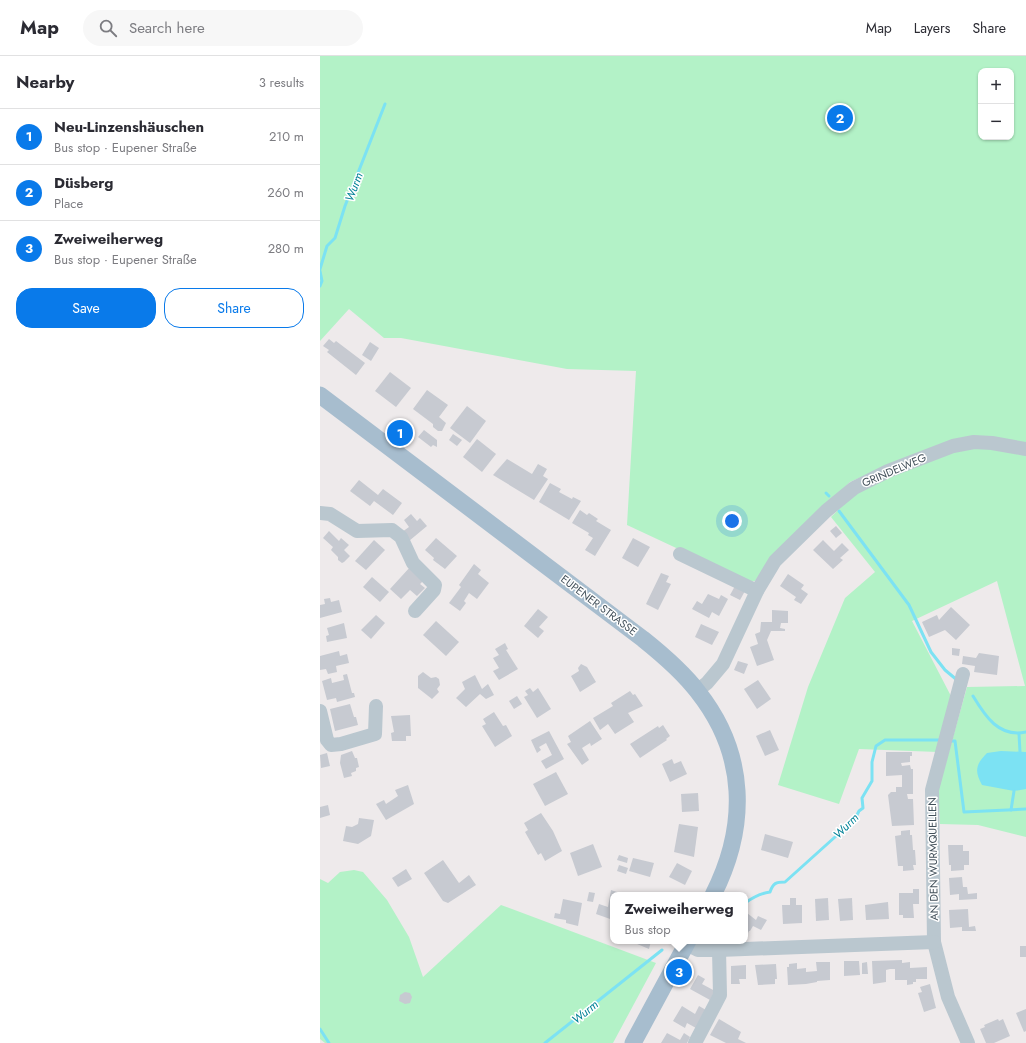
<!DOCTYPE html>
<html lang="en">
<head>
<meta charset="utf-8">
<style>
	body { margin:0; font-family:Jost,sans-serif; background:#f7f7f7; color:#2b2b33 }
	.controls { position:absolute; right:12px; top:12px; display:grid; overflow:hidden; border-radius:8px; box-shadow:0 1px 3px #0004 }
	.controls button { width:36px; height:36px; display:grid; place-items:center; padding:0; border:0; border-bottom:1px solid #e1e1e2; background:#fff; color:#2b2b33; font:20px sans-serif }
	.you { position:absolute; left:412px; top:465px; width:14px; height:14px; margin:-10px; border:3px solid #fff; border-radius:50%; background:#1a73e8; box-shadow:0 0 0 6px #1a73e833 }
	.badge { display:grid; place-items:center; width:26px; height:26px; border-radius:50%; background:#097aea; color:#fff; font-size:13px; font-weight:700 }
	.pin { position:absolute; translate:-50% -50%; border:2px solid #fff; box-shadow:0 1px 4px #0006 }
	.popup { position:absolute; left:290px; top:836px; width:138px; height:52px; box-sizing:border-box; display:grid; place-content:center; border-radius:8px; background:#fff; filter:drop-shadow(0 1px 3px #0005); font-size:13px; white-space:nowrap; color:#7c7c81 }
	.popup b { font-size:15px; color:#2b2b33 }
	.popup::after { content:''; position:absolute; left:50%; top:100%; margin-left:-8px; border:8px solid transparent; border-top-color:#fff }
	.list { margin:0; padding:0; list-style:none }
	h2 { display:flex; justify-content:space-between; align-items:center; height:52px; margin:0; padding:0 16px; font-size:17px }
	h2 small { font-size:13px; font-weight:400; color:#7c7c81 }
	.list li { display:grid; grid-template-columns:26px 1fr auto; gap:12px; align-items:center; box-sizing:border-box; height:56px; padding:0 16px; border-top:1px solid #e1e1e2 }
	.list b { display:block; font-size:15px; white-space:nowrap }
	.list p { margin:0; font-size:13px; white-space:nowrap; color:#7c7c81 }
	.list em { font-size:13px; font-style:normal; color:#7c7c81 }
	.actions { display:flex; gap:8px; padding:12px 16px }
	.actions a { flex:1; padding:9px 0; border:1px solid #097aea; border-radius:16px; text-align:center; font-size:14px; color:#097aea }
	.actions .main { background:#097aea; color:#fff }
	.icon { flex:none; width:22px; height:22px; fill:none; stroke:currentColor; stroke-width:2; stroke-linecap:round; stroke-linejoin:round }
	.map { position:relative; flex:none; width:706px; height:987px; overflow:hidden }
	header { display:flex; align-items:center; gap:24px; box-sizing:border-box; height:56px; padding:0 20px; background:#fff; border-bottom:1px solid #e1e1e2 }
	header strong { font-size:19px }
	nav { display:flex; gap:22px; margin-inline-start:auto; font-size:14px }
	.search { width:280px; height:36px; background:#f7f7f7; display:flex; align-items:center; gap:10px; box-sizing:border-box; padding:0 14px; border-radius:22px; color:#7c7c81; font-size:15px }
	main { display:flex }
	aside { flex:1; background:#fff }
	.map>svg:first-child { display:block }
</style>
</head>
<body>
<header>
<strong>Map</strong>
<div class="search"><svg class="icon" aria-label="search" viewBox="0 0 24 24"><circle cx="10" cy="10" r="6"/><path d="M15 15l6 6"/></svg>Search here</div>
<nav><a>Map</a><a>Layers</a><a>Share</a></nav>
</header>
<main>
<aside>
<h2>Nearby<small>3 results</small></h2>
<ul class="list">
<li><span class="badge">1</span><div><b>Neu-Linzenshäuschen</b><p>Bus stop · Eupener Straße</p></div><em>210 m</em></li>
<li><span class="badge">2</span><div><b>Düsberg</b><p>Place</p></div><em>260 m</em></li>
<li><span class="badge">3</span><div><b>Zweiweiherweg</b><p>Bus stop · Eupener Straße</p></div><em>280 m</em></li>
</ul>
<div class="actions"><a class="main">Save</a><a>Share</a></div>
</aside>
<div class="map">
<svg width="706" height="987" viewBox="0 0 706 987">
	<rect width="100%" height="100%" fill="#eeeaeb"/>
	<!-- green -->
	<g fill="#b3f2c7" fill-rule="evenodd">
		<path d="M0,0h706v387l-44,-6 -96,29 -36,16 -85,85 -10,14 -6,1 -122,-57 9,-154 -69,-2 -166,-31h-17l-35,-29 -29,32zM661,15h30v66h-30z"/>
		<polygon points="678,392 706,397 706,781 658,769 620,768 618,735 647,631 705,630 677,525 592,565 632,642 618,696 539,693 519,748 458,729 488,631 525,542 555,516 511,461 535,437 557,425 640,393"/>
		<polygon points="34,814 43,816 67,844 89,881 103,921 181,849 336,907 293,987 5,987 0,983 0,823 8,827 20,816"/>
	</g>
	<!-- water -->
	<path fill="#7ce2f3" d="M681,695l25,1v37l-12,2 -32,-6c-8,-14 -6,-21 5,-32z"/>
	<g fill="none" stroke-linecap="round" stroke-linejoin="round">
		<!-- stream -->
		<g stroke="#7ce2f3" stroke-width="3">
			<polyline points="0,213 7,190 15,182 25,150 65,48"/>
			<polyline points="0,215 2,225 0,230"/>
			<polyline points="506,437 509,440"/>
			<polyline points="519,455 589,549 611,596 625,614 637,624"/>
			<path d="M653,640c12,20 26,42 53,36"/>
			<polyline points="699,678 700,696"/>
			<polyline points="629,685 635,685 644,756 706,753"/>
			<polyline points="691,754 694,735"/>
			<path d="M425,847c7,-5 17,-10 25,-11 3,-9 6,-10 15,-10l70,-63 4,-8 4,-3 -1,-10 10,-17v-19l4,-16 9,-6h55"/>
			<polyline points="0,973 9,987"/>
			<polyline points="225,987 342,894"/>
		</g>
	</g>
	<!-- building -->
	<g fill="#c7cad1">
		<polygon points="9,283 14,287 16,285 45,307 36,319 7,296 9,294 3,290"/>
		<polygon points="50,286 59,292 51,305 42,299"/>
		<polygon points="70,316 91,332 76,351 55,335"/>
		<polygon points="107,334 128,349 119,361 126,367 122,375 118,375 113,371 113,368 93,353"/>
		<polygon points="147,350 166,365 150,387 130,372"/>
		<polygon points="104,374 117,384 117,391 113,389 111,391 98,381"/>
		<polygon points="133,378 142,384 137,390 129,384"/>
		<polygon points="157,383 176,398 162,416 143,401"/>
		<polygon points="187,403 212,418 218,408 227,413 223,420 228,423 214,444 173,419"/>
		<polygon points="39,424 58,439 63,433 82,447 73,459 54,445 50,450 30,435"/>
		<polygon points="230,427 241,433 239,436 252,443 253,441 261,445 249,464 219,446"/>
		<polygon points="260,454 267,459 269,457 278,463 276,465 291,474 275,500 265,494 273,482 268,479 269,477 252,467"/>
		<polygon points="91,458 97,465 100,462 107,470 89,485 82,476 89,471 84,464"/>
		<polygon points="516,470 522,477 516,482 510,475"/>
		<polygon points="9,475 19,485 21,482 29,489 24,494 30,500 24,506 22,507 18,504 18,501 11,494 13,491 3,482"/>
		<polygon points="116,482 137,500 125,513 113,504 114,502 105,494"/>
		<polygon points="313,482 330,491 318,511 302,502"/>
		<polygon points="54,484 65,494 46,514 35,505"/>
		<polygon points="503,484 514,495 522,487 529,494 520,502 523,504 513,513 493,494"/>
		<polygon points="154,508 161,514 158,518 169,527 157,543 149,537 144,545 146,547 140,555 129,547 141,531 139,529"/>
		<polygon points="91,510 105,523 100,528 105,532 97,540 90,534 81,543 70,533"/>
		<polygon points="341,517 349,520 346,526 351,528 338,554 326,548"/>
		<polygon points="468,518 484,529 481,533 488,538 481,548 474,544 476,541 460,530"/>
		<polygon points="52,521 69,536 60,546 43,531"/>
		<polygon points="415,530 425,535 420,544 410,539"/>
		<polygon points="388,538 399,543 401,539 408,543 399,560 392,556 389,562 372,553 377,545 382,548"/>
		<polygon points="10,542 11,546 19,544 22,556 0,562 0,549 5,548 4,543"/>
		<polygon points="631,551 650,569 636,584 625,574 609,581 602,566 617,559 619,564"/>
		<polygon points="218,553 228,561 219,571 224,575 218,582 204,570"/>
		<polygon points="452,554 468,555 468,567 461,567 460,572 465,573 465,575 451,575 447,584 454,604 437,610 430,591 438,588 435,578 440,576 441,566 452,566"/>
		<polygon points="56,559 65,567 51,583 41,574"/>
		<polygon points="116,565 139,586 126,600 103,579"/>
		<polygon points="24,567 27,582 7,586 6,580 9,579 7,572"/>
		<polygon points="381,568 399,576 392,589 375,581"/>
		<polygon points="185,587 188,593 186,594 198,613 179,624 173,615 179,612 173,602 179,599 175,593"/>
		<polygon points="632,592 640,593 639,600 632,599"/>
		<polygon points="19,595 20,600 27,598 29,607 16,610 17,616 8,618 6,613 0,614 0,600"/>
		<polygon points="659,597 679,600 677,619 654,616 655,610 642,608 643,600 656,602"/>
		<polygon points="418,605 428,608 424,618 414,614"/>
		<polygon points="261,608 267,611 276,626 260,636 251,620 259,615 258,612"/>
		<polygon points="103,616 111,622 116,621 119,623 120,629 117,633 119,636 112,643 98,632 98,620"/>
		<polygon points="27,618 32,637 34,637 35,641 17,646 16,642 7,644 2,625 11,622 12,627 24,624 23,619"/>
		<polygon points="155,619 162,633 168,628 174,639 166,643 160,638 146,651 136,642 145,633 142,626"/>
		<polygon points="438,624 451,643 437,653 424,633"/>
		<polygon points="210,632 213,636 218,632 231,653 217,662 204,641 208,639 205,635"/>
		<polygon points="310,635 313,639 315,638 323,650 308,657 314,666 295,678 288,668 280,674 273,662 293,650 291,647"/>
		<polygon points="197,640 202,648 194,653 189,645"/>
		<polygon points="30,648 34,661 36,661 38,669 15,675 10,653"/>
		<polygon points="174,656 183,670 186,669 192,680 175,691 162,670 166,668 163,663"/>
		<polygon points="90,659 91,680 86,680 86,685 72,685 71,677 74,676 71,660"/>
		<polygon points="270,665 282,683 271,690 270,687 262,692 269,704 262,709 247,688 251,686 248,680"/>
		<polygon points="343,669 350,680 346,683 347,684 320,702 310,688 338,670 339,672"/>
		<polygon points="450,674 459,694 445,700 436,680"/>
		<polygon points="229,675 244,703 226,713 221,705 232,699 226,687 219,691 221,694 217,697 211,684"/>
		<polygon points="32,695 35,702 37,702 39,711 36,712 36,715 31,717 32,720 24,722 20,707 21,699"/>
		<polygon points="566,696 592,696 592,700 590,700 590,706 581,707 582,710 590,709 591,713 593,713 593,738 587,738 588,743 593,743 594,769 572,770 568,739 571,736 576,736 576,731 582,731 582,719 566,720"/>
		<polygon points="7,697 10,710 1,712 0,699"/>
		<polygon points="352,703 354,708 361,705 367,718 350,726 342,708"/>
		<polygon points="236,716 248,738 225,750 213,728"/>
		<polygon points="88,729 94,748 66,764 56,748 64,744 66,748 78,740 75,734"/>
		<polygon points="378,737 379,755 362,756 361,738"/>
		<polygon points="8,749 10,759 0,762 0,751"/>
		<polygon points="221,757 233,775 242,795 225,805 221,797 218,799 205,776 208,774 204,767"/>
		<polygon points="39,762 54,764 51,780 38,788 23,785 26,770 32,771 38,768"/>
		<polygon points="359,768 378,771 374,801 354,796"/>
		<polygon points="590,774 590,779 592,779 593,794 595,794 596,809 593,809 594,814 583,815 583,810 578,810 575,780 581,779 581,775"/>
		<polygon points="445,778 473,786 468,802 441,794"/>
		<polygon points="273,788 282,811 258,820 250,797"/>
		<polygon points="628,789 643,789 643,795 649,795 649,809 644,809 644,814 631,815 631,809 629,809"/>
		<polygon points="299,799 308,802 307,807 297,804"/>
		<polygon points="313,802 334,807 330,821 309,815"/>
		<polygon points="123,804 139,827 149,819 156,829 128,847 123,845 104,817"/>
		<polygon points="357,807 372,815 365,829 349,821"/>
		<polygon points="299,809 308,812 306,818 297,815"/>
		<polygon points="86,813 92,823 78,831 72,822"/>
		<polygon points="642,821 643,831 647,831 648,838 657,837 657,843 639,844 639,838 630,839 629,822"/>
		<polygon points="593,833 599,833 599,848 593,848 594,862 583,862 583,859 579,859 579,837 593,837"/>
		<polygon points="291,834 306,839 293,839 293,864 276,858 279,848 288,851"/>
		<polygon points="269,836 275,837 273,846 267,845"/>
		<polygon points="470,842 476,842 476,849 482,849 482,867 463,868 462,849 470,849"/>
		<polygon points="508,842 509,864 496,865 495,843"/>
		<polygon points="532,842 533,864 520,865 518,843"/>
		<polygon points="243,843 262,847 258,870 246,867 246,864 234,862 235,857 240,858"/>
		<polygon points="568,846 569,863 546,864 545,849"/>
		<polygon points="648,853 649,871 655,870 656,875 642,875 642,871 630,872 629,854"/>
		<polygon points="427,857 436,864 438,860 447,864 441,874 433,870 430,875 429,875 427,879 425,878 425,859"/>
		<polygon points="310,885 331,885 329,893"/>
		<rect x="700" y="890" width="6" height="11"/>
		<polygon points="582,904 582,907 590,906 590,912 607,911 607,923 596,923 596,926 593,926 593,928 587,929 587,924 575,924 575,913 570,913 566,914 566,926 553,928 552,905"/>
		<polygon points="524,905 539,905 540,919 524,920"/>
		<polygon points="496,906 510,906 510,924 497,925 497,926 486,928 468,929 467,911 469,911 469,908 477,907 477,913 486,912 486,916 497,915"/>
		<polygon points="547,906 548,918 542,918 542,907"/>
		<polygon points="456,908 457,923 455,923 455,928 438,929 435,909"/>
		<polygon points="426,909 426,923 419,923 420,928 411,928 411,910"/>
		<polygon points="378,919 385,923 382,928 395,935 390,944 370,933"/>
		<polygon points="610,928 616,952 604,956 598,937 602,936 600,931"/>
		<polygon points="85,936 90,937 92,941 90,947 85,948 79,945 80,939"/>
		<polygon points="362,950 375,958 379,950 386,954 376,972 367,967 365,972 353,965"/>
		<polygon points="706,953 706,975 704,976 696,957"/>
		<polygon points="399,963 421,976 418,983 426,987 406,987 390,979"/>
		<polygon points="678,963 679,965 683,963 690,980 674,987 666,987 660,973 665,971 664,969"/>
		<polygon points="347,977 360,984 364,977 370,981 367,987 341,987"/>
	</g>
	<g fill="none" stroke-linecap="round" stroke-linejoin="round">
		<!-- minor -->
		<g stroke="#bac7cf" stroke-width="14">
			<polyline points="0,457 10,458 37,475 72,474 81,481 93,507 115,529 114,534 95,555"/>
			<polyline points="360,498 437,535"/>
			<polyline points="643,618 612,734 614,886 628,941 648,987"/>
			<polyline points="378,634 387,627 403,608 437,535 455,505 506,455 534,432 568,415 633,390 654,386 672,387 706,393"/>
			<polyline points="0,655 7,684 11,689 21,688 55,678 56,650"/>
			<polyline points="366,888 378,894 399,894 614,886"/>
			<polyline points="375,987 400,939 399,894"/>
		</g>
		<!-- major -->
		<g stroke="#a7bdce" stroke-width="17">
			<path d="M0,339l323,244c20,16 40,33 55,53 49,62 50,134 15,203"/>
			<polyline points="313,987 368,885"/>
		</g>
	</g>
	<g text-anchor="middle" stroke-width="3" stroke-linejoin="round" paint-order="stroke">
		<!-- street labels -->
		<g font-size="11" fill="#42505a" stroke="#fff">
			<text transform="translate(574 414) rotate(-23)" y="4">GRINDELWEG</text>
			<text transform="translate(279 549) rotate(37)" y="4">EUPENER STRASSE</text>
			<text transform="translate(613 803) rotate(-91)" y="4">AN DEN WURMQUELLEN</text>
		</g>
		<!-- water labels -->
		<g font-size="12" font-style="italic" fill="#038297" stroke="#fff">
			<text transform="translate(34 131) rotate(-69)" y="4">Wurm</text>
			<text transform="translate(526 770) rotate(-45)" y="4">Wurm</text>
			<text transform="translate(265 956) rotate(-39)" y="4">Wurm</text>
		</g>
	</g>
</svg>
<div class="controls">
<button>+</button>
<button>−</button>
</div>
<div class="you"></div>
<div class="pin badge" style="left:80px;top:377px">1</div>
<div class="pin badge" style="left:520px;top:62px">2</div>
<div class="pin badge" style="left:359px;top:916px">3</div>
<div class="popup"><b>Zweiweiherweg</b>Bus stop</div>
</div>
</main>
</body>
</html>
